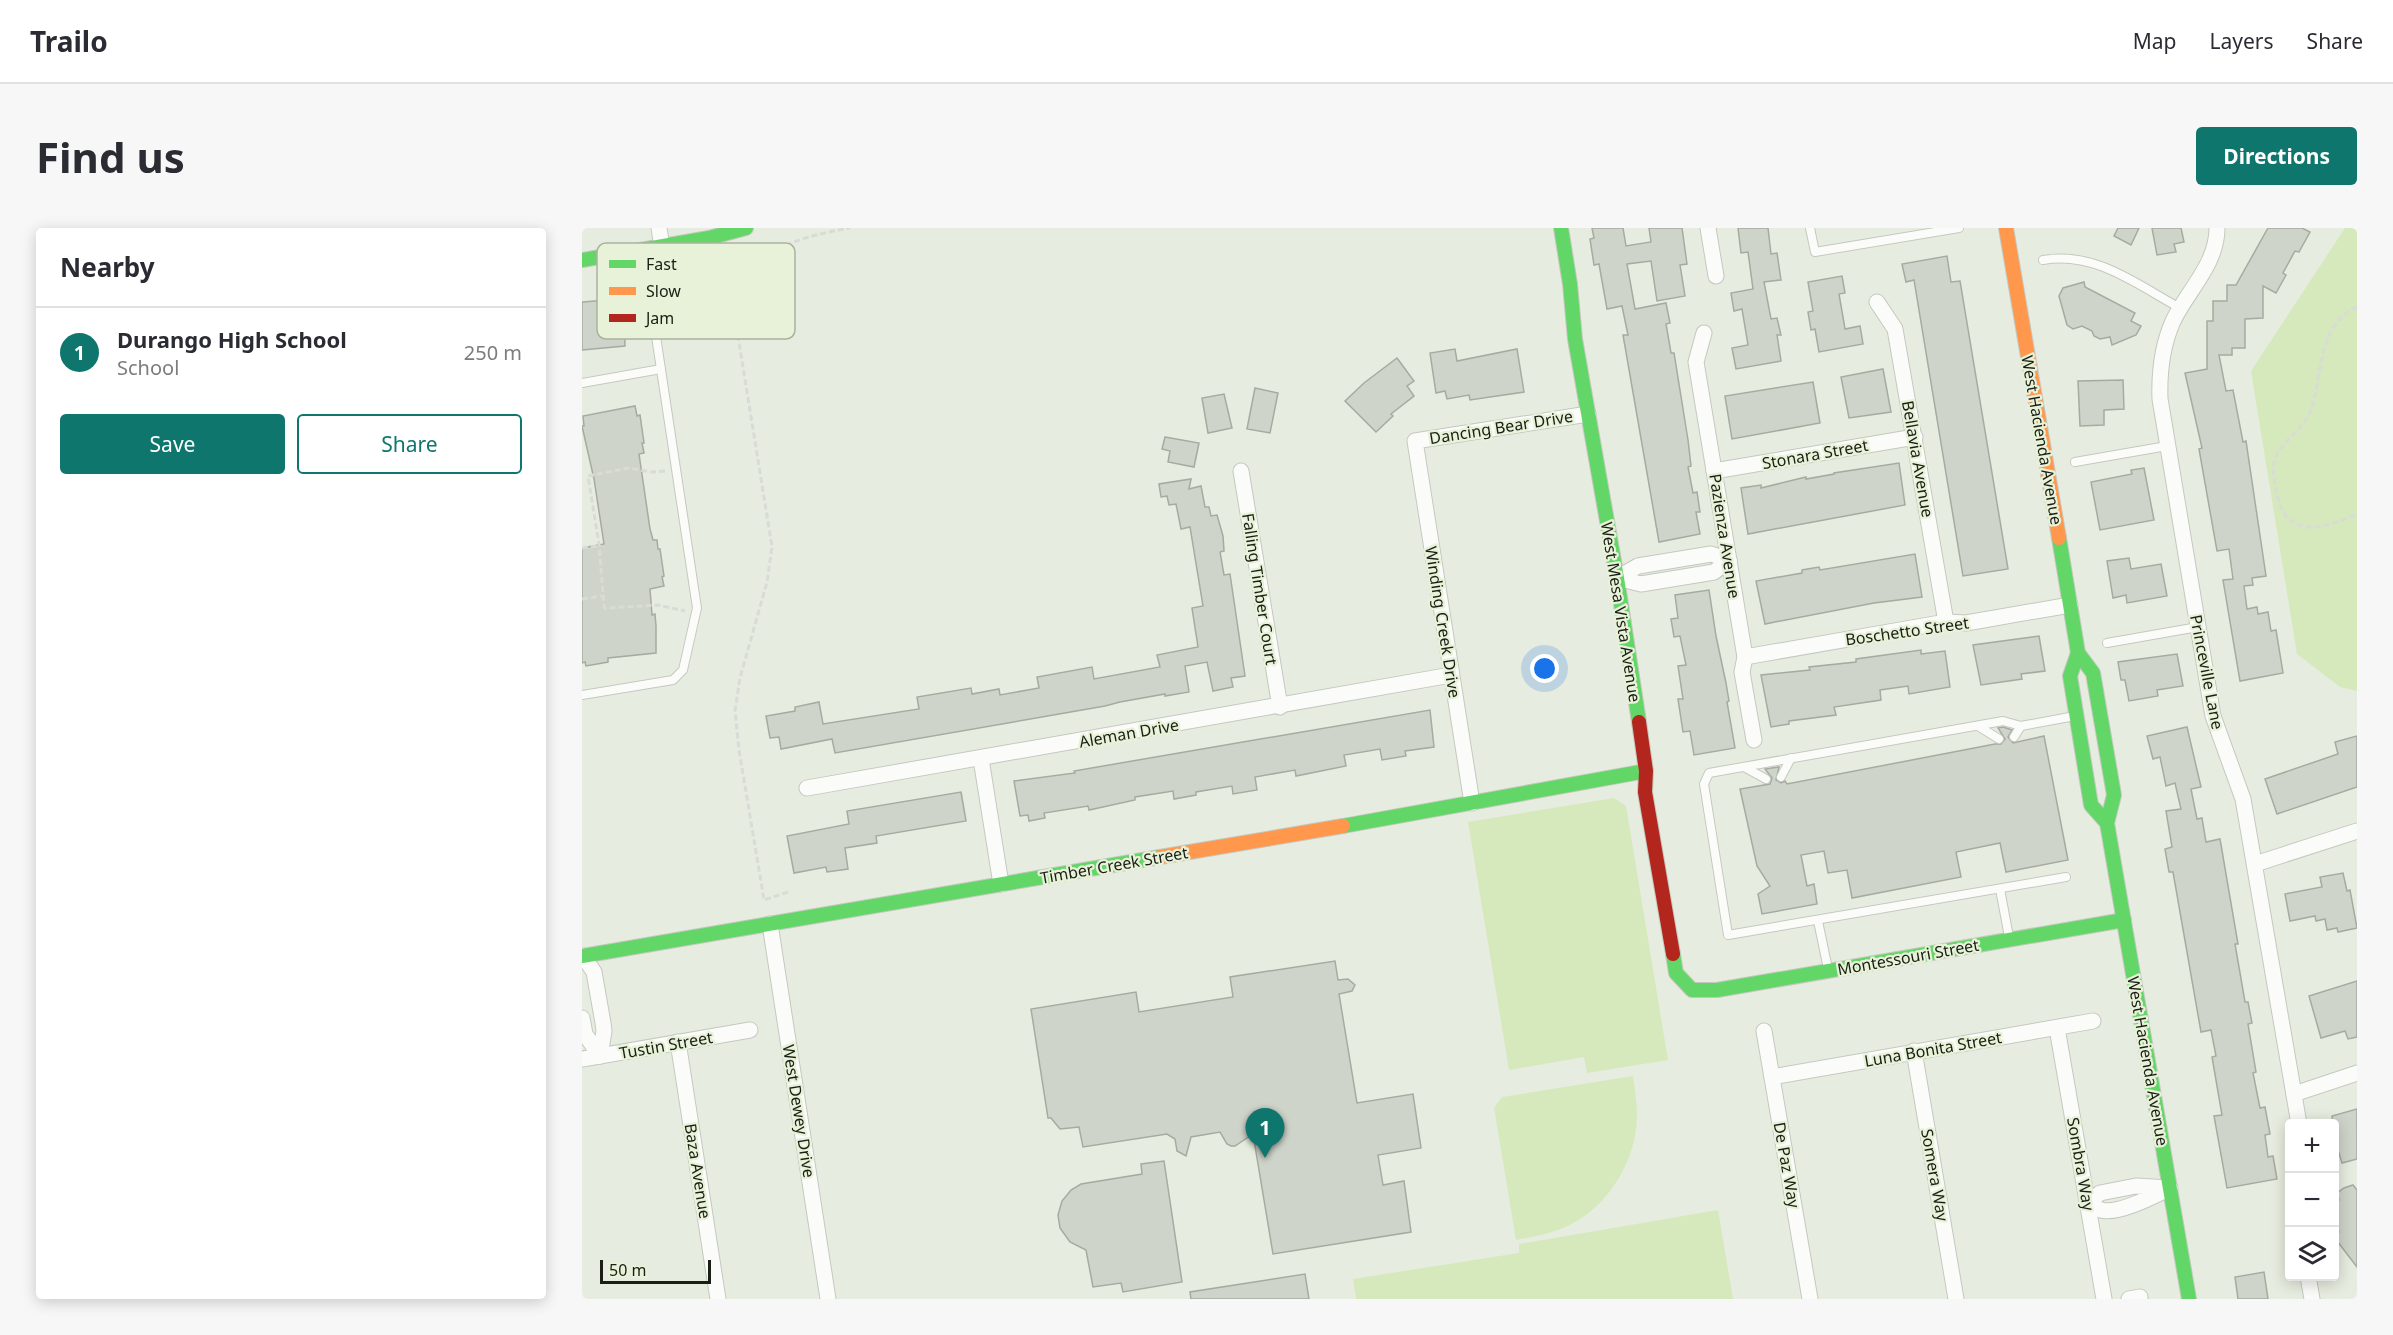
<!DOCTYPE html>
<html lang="en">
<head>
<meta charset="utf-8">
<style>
	body { margin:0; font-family:"Noto Sans",sans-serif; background:#f7f7f7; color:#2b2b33 }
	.controls { position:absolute; right:18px; bottom:18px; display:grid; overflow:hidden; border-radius:6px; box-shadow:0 3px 15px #0003 }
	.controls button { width:54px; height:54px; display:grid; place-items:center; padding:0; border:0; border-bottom:2px solid #e1e1e2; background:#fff; color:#2b2b33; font:30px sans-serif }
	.scale { position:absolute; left:18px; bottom:15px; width:111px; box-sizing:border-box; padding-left:6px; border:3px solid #1a1e15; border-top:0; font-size:16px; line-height:21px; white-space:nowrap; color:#1a1e15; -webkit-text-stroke:4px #e7f2d9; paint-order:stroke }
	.you { position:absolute; left:963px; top:441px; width:21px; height:21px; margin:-15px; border:4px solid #fff; border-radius:50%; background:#1a73e8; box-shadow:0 0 0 9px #1a73e833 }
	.badge { display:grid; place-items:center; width:39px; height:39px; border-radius:50%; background:#0f766e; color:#fff; font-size:20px; font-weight:700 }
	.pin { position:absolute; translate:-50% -50px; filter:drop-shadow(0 2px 3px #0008) }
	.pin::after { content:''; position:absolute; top:32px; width:21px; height:18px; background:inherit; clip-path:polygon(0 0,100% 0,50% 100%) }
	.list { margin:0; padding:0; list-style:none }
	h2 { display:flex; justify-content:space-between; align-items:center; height:78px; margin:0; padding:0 24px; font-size:26px }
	h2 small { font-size:20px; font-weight:400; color:#7c7c81 }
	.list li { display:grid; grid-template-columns:39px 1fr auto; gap:18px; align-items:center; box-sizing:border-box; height:90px; padding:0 24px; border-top:2px solid #e1e1e2 }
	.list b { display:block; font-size:22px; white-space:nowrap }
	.list p { margin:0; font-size:20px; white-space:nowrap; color:#7c7c81 }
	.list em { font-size:20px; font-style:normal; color:#7c7c81 }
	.actions { display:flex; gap:12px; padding:18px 24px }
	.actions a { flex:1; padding:14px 0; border:2px solid #0f766e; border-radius:6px; text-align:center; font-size:21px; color:#0f766e }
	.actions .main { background:#0f766e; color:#fff }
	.icon { flex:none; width:33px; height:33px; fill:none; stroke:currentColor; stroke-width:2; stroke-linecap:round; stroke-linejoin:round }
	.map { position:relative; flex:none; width:1775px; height:1071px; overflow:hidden; border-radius:6px }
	header { display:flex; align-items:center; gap:36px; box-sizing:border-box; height:84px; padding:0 30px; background:#fff; border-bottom:2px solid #e1e1e2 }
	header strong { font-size:28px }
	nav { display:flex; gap:33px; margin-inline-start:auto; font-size:21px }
	.intro { display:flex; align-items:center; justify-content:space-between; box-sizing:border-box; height:144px; padding:0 36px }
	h1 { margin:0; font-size:42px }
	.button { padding:15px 27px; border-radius:6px; background:#0f766e; color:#fff; font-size:21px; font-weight:700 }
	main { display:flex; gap:36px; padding:0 36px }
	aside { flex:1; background:#fff; border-radius:6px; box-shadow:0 3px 15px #0003 }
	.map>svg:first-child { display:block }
</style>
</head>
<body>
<header>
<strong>Trailo</strong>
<nav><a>Map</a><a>Layers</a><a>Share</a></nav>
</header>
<div class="intro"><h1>Find us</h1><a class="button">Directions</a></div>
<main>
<aside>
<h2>Nearby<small></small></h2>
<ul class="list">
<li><span class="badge">1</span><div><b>Durango High School</b><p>School</p></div><em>250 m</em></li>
</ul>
<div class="actions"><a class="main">Save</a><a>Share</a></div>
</aside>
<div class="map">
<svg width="1775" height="1071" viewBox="0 0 1775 1071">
	<rect width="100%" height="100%" fill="#e6ecdf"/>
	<!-- green -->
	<g fill="#d6e9bc">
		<polygon points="1763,0 1775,0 1775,463 1758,459 1715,426 1669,143"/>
		<polygon points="1032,570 1044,578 1086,832 1005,845 1002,829 927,842 886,594"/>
		<path d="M1051,848c2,14 4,27 4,41 -1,41 -25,83 -60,104 -18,11 -40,15 -61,19l-22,-132 8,-11z"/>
		<polygon points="1136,982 1151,1071 774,1071 771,1051 937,1025 937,1016"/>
	</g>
	<!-- building -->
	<g fill="#cfd4ca" stroke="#a6aba1" stroke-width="1.5">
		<polygon points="1010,0 1041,0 1044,18 1069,14 1067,0 1100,0 1105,36 1098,37 1103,68 1075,73 1069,33 1045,36 1053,81 1084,75 1088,95 1084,96 1089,125 1092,125 1106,212 1109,238 1106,239 1111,265 1115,264 1118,284 1114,284 1118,306 1077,314 1041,107 1046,107 1040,78 1025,81 1017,36 1012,37 1008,11 1012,10"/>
		<polygon points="1156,0 1186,0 1189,26 1195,25 1199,52 1182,54 1189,91 1195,90 1199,107 1195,107 1199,133 1154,141 1150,120 1166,117 1160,81 1152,83 1149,65 1171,61 1166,24 1159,25"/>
		<polygon points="1536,0 1557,0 1549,17 1532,8"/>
		<polygon points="1570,0 1599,0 1602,14 1592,16 1594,24 1575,27"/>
		<polygon points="1686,0 1720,0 1728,4 1717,24 1713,23 1701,45 1704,47 1694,65 1681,58 1681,90 1663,91 1663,120 1650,120 1650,127 1637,127 1644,163 1651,162 1661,214 1664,213 1684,348 1670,350 1671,357 1662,358 1665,381 1675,379 1676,386 1686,384 1689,403 1694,402 1701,445 1658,453 1641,352 1651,351 1647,321 1635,323 1617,221 1620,220 1603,145 1625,141 1625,93 1631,93 1631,73 1645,73 1645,57 1654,57"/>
		<polygon points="1365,28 1369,54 1378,53 1426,341 1381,348 1332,52 1324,54 1320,36"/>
		<polygon points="1260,48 1263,65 1257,66 1263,101 1278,98 1281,116 1237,124 1233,101 1229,102 1226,84 1231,83 1226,54"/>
		<polygon points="1502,54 1503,59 1553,85 1549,93 1559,98 1554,107 1530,117 1528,109 1518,111 1512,108 1510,103 1500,98 1491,101 1485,97 1477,68 1481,60"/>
		<polygon points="39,71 40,80 42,80 43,118 0,122 0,74"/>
		<polygon points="873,121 875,133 935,121 942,164 888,172 887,167 865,171 863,163 854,165 848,125"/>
		<polygon points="815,130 832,153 825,158 832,168 809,186 811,188 794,204 763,173 782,155"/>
		<polygon points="1301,141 1309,184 1267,190 1259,149"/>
		<polygon points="1541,152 1542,181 1522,182 1522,197 1498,198 1496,153"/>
		<polygon points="1231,154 1238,195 1150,211 1143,168"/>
		<polygon points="673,160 696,165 688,205 665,201"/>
		<polygon points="642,166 650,200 626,205 620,170"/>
		<polygon points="53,178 55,188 58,187 62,215 60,215 62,225 57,226 68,301 71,312 75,312 76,321 78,321 82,348 80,349 82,358 68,361 70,387 73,386 74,398 74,425 26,430 26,434 4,438 3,434 0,435 0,320 22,316 12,251 0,198 2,198 1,188"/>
		<polygon points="583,209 617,215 612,239 586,234 588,223 580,221"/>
		<polygon points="1317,235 1323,277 1166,306 1159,260 1179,257 1179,260 1224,249 1224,251 1252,246 1252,245"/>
		<polygon points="1562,240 1572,292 1518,302 1509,254 1550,246 1549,242"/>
		<polygon points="609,251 607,261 619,258 623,279 627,279 629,288 635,287 641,308 642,323 638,324 642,347 648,346 663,448 649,450 651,459 631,463 625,434 603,438 607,464 583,468 583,466 538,474 523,478 253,525 250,511 199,521 197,509 188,510 184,488 213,483 213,479 237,474 241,496 337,481 335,469 389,460 390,466 417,461 418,467 457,460 455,449 510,439 512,451 578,439 575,427 616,419 610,380 621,378 608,299 599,301 594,276 587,277 585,268 579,269 577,256"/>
		<polygon points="1333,326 1340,369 1292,375 1183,396 1174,353 1220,345 1220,342 1237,339 1238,342"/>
		<polygon points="1547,330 1549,341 1579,336 1585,368 1545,375 1544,367 1531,370 1525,333"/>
		<polygon points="1127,362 1134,408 1144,455 1147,473 1145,474 1153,520 1112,527 1108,503 1101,504 1096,471 1101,471 1096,438 1104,437 1098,408 1092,409 1089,391 1096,390 1093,367"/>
		<polygon points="1457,408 1463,443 1439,446 1440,451 1399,457 1391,417"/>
		<polygon points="1339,422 1339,426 1363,423 1368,459 1327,466 1326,458 1298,462 1299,472 1252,479 1254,487 1207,493 1207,496 1189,499 1179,447 1228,442 1227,439 1274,434 1274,431"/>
		<polygon points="1595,426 1601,458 1575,462 1576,468 1547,473 1543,452 1539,452 1536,434"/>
		<polygon points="848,482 852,519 823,523 824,528 800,532 798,521 762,527 764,538 714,548 713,542 673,549 675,562 651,566 650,558 614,564 614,567 592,571 591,563 553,569 553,572 507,582 506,578 462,585 463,590 447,593 446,587 438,588 432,553 493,545 492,543"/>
		<polygon points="1421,499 1430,502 1426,509 1431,515 1462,508 1486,632 1424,644 1418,615 1374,624 1379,649 1270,670 1265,642 1246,645 1242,623 1219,627 1225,658 1232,656 1235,676 1180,686 1176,666 1188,658 1175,638 1158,561 1188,556 1190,550 1183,541 1197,539 1194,552 1199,555 1203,553 1205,556 1413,516 1419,516 1423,511 1416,500"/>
		<polygon points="1605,499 1619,559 1609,561 1615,591 1620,590 1624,614 1638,611 1656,716 1653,716 1663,774 1666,774 1670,795 1666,796 1674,844 1671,845 1678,880 1683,879 1688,906 1683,907 1686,929 1691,928 1695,951 1645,960 1632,888 1640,887 1630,829 1634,828 1629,802 1619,804 1591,644 1587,644 1583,621 1590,619 1584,583 1599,581 1593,555 1584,558 1578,529 1571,531 1565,508"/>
		<polygon points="1775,508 1775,559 1695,586 1683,551 1756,526 1753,514"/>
		<polygon points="379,564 384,593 294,608 295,615 263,620 266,641 245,644 244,639 212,645 205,608 267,596 265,583"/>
		<polygon points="1761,645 1765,663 1768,662 1775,700 1756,704 1755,700 1745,702 1743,691 1734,693 1733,688 1708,693 1703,666 1740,659 1738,649"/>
		<polygon points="753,733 756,752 766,751 773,757 770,763 757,766 775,875 831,866 839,920 796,927 801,957 822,953 829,1004 691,1026 671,906 653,918 649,918 645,916 638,904 609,909 604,928 595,923 593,911 585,906 501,919 497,899 478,901 469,890 466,890 449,781 554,764 557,784 651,769 648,749"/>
		<polygon points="1775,753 1775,809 1766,811 1763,803 1739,810 1727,768"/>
		<polygon points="1775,881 1775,931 1760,935 1752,909 1750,888"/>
		<polygon points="582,933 600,1054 541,1064 539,1055 511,1059 504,1022 488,1014 478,1000 476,987 480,973 489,962 499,956 560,946 559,936"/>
		<polygon points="1771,957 1775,962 1775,1039 1752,1009 1757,1004 1752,987 1752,975 1757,972 1755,965 1762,960"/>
		<polygon points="1682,1044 1686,1071 1656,1071 1653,1049"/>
		<polygon points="723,1046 727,1071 609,1071 608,1064"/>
	</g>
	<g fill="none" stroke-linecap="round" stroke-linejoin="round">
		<defs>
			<g id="lane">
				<polyline points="1228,0 1233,24 1377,0"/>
				<path d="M1461,32c52,-9 93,24 137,48"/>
				<polyline points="0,155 79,141"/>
				<polyline points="1493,234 1585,218"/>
				<polyline points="1525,415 1616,399"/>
				<polyline points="0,467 91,452 101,442 115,380 67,62"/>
				<polyline points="1396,498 1417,511"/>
				<polyline points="1432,509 1439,498"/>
				<polyline points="1162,539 1184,551"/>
				<polyline points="1199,549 1209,530"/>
				<polyline points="1484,649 1146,707 1122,556 1127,545 1421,493 1439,498 1493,488"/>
				<polyline points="1418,661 1427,709"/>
				<polyline points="1236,693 1246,741"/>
			</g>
			<g id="street">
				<polyline points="77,0 80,19"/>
				<polyline points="1126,0 1134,48"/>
				<path d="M1635,0c0,36 -29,62 -44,93 -11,25 -14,50 -13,78l53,317 30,83 56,325"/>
				<polyline points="1295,74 1313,101 1364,394"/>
				<polyline points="1122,105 1114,134 1163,429 1160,444 1172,512"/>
				<polyline points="659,243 698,479"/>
				<polyline points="1132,243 1333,209"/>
				<polyline points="1035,350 1059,356 1120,346 1132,344 1147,332"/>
				<polyline points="1035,350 1056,338 1129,326 1147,332"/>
				<polyline points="1163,429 1364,394 1384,395 1488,377"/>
				<polyline points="399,531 419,656"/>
				<polyline points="225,560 869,447"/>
				<polyline points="890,575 833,213 1006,186"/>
				<polyline points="1673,636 1775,603"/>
				<polyline points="188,696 246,1071"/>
				<polyline points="1,728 12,744 21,795 22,803 18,828"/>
				<polyline points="0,790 3,806 18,828"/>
				<polyline points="1475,800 1522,1071"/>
				<polyline points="1182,803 1228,1071"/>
				<polyline points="96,814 136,1071"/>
				<polyline points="1332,823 1374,1071"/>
				<polyline points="0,831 168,802"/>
				<polyline points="1190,849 1511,793"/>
				<polyline points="1712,866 1775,845"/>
				<path d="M1554,958l34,2c-16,8 -52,27 -69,22 -5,-2 -9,-5 -13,-7l12,-10z"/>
				<polyline points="1726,1048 1730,1071"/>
				<polyline points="1547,1071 1558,1069"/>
			</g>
			<g id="fast">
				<polyline points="979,0 988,56 993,111 1035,350 1057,494"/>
				<polyline points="0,32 127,10 164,0"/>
				<polyline points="1477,310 1496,425 1511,445 1532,567 1525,595 1607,1071"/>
				<polyline points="1496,425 1488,448 1509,577 1525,595"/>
				<polyline points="761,598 1064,543"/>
				<polyline points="1091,726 1094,745 1110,762 1135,762 1542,692"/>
				<polyline points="0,728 578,629"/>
			</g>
			<g id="slow">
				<polyline points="1424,0 1477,310"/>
				<polyline points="578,629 761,598"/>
			</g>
			<polyline id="jam" points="1057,494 1064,543 1063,564 1091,726"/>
		</defs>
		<!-- lane casing -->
		<use href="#lane" stroke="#c4c9bf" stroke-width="10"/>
		<!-- street casing -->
		<use href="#street" stroke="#c4c9bf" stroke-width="17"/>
		<!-- fast casing -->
		<use href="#fast" stroke="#c4c9bf" stroke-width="16"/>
		<!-- slow casing -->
		<use href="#slow" stroke="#c4c9bf" stroke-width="16"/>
		<!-- jam casing -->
		<use href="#jam" stroke="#c4c9bf" stroke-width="16"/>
		<!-- path -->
		<g stroke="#d9dbd6" stroke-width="3" stroke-dasharray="6 3" stroke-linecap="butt">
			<polyline points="133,36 170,41"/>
			<path d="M1775,79c-38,16 -35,66 -45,100 -6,21 -30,33 -37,52 -4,10 0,21 1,31 9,50 45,40 81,24"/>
			<polyline points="83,243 69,244 47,240 6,248 17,316 22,378 23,380 76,377 103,383"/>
			<polyline points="0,320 17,318"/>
			<polyline points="0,371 20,368"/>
			<path d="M206,664l-24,8 -25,-150 -4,-39 5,-33 27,-96 5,-35 -35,-217c-9,-73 54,-92 113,-102"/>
		</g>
		<!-- lane -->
		<use href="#lane" stroke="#fbfcfa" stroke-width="8"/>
		<!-- street -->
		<use href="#street" stroke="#fbfcfa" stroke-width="15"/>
		<!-- fast -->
		<use href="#fast" stroke="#63d668" stroke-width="14"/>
		<!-- slow -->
		<use href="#slow" stroke="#ff974d" stroke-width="14"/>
		<!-- jam -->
		<use href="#jam" stroke="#b3261e" stroke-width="14"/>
	</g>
	<g text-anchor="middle" stroke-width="4.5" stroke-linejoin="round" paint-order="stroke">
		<!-- street labels -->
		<g font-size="16" fill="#1a1e15" stroke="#e7f2d9">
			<text transform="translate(919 199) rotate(-9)" y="6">Dancing Bear Drive</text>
			<text transform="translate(1460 212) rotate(80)" y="6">West Hacienda Avenue</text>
			<text transform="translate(1233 226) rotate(-10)" y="6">Stonara Street</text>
			<text transform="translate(1336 231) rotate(80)" y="6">Bellavia Avenue</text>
			<text transform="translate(1143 308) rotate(81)" y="6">Pazienza Avenue</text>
			<text transform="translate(678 361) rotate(81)" y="6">Falling Timber Court</text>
			<text transform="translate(1039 384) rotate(81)" y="6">West Mesa Vista Avenue</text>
			<text transform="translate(861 394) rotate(81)" y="6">Winding Creek Drive</text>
			<text transform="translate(1325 403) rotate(-8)" y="6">Boschetto Street</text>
			<text transform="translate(1625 444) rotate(79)" y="6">Princeville Lane</text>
			<text transform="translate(547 505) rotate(-10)" y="6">Aleman Drive</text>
			<text transform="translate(532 637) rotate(-10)" y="6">Timber Creek Street</text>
			<text transform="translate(1326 729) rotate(-10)" y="6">Montessouri Street</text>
			<text transform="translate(84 817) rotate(-10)" y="6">Tustin Street</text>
			<text transform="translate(1351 821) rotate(-10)" y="6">Luna Bonita Street</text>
			<text transform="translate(1566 833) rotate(80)" y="6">West Hacienda Avenue</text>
			<text transform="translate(217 883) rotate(81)" y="6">West Dewey Drive</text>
			<text transform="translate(1499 936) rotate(80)" y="6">Sombra Way</text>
			<text transform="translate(1205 937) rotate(80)" y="6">De Paz Way</text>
			<text transform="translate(116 943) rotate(81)" y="6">Baza Avenue</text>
			<text transform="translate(1353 947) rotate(80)" y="6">Somera Way</text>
		</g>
	</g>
	<!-- legend -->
	<rect x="15" y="15" width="198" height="96" rx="9" fill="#e7f2d9" stroke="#aab29e" stroke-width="1.5"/>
	<rect x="27" y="32" width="27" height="8" fill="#63d668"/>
	<rect x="27" y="59" width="27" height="8" fill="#ff974d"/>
	<rect x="27" y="86" width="27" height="8" fill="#b3261e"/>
	<g font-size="16" fill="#1a1e15">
		<text x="64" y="42">Fast</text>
		<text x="64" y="69">Slow</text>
		<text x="64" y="96">Jam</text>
	</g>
</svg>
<div class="controls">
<button>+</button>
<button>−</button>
<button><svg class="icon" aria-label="layers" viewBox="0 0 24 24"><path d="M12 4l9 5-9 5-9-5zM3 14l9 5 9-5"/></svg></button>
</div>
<div class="scale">50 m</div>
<div class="you"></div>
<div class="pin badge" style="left:683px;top:930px">1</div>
</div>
</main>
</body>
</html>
